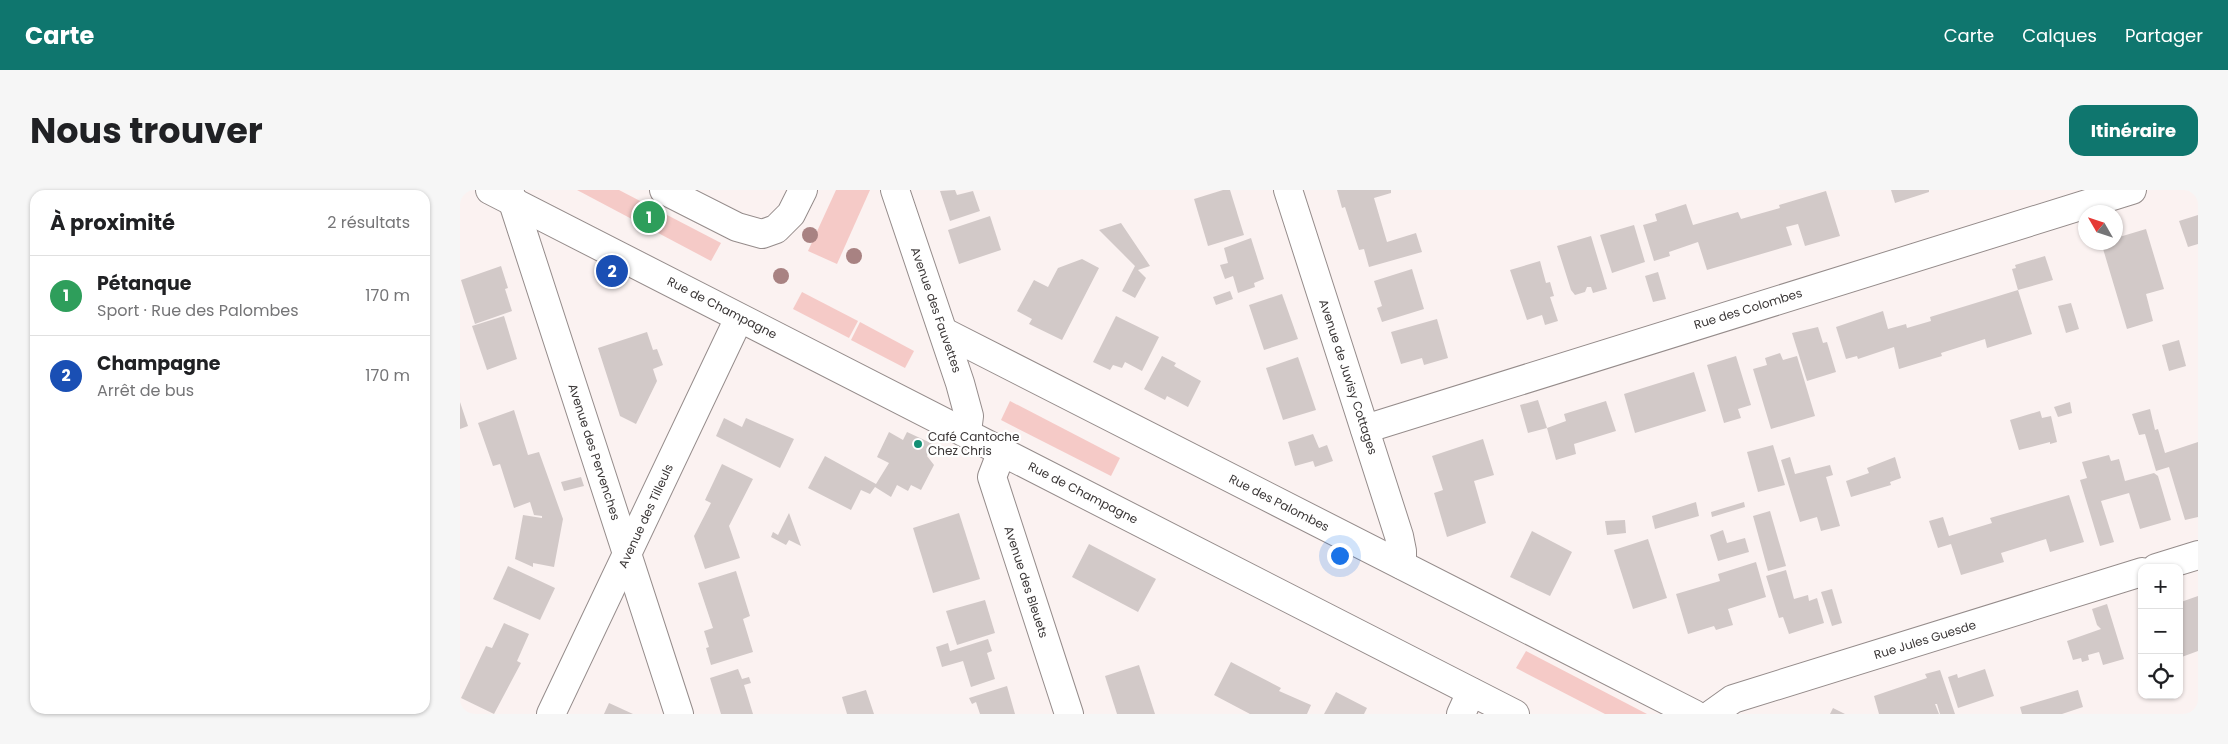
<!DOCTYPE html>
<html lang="fr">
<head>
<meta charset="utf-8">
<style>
	body { margin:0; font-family:Poppins,sans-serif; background:#f6f6f6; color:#202124 }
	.controls { position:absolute; right:15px; bottom:15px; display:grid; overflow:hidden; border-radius:10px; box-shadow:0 1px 4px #0004 }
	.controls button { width:45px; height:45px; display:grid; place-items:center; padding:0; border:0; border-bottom:1px solid #e0e0e0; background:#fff; color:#202124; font:25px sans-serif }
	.compass { position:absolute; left:1618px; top:15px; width:45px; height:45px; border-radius:50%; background:#fff; box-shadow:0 1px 4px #0004; rotate:309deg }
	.you { position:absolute; left:879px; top:365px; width:18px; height:18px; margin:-12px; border:4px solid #fff; border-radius:50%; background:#1a73e8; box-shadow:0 0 0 8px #1a73e833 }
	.badge { display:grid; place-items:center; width:32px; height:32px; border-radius:50%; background:#0f766e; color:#fff; font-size:16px; font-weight:700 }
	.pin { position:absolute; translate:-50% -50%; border:2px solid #fff; box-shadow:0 1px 5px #0006 }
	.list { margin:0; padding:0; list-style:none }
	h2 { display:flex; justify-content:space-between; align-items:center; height:65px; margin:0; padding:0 20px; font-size:21px }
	h2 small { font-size:16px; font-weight:400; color:#757577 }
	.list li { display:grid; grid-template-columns:32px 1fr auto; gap:15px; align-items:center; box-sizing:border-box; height:80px; padding:0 20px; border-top:1px solid #e0e0e0 }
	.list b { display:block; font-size:19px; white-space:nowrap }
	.list p { margin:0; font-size:16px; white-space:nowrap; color:#757577 }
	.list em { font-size:16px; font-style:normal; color:#757577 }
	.icon { flex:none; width:28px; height:28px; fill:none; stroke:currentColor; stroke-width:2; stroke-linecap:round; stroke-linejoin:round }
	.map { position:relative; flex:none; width:1738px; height:524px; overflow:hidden; border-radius:15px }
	header { display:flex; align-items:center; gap:30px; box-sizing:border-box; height:70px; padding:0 25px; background:#0f766e; color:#fff }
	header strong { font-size:24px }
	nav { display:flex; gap:28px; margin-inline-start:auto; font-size:18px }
	.intro { display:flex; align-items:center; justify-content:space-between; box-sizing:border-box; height:120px; padding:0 30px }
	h1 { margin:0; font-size:35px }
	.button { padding:12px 22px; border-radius:15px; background:#0f766e; color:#fff; font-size:18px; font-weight:700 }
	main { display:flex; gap:30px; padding:0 30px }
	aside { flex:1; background:#fff; border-radius:15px; box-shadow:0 1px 4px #0004 }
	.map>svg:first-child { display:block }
</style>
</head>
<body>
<header>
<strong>Carte</strong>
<nav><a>Carte</a><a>Calques</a><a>Partager</a></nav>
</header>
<div class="intro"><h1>Nous trouver</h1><a class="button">Itinéraire</a></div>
<main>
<aside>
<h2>À proximité<small>2 résultats</small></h2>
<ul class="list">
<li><span class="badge" style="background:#2e9e5b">1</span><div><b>Pétanque</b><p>Sport · Rue des Palombes</p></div><em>170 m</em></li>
<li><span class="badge" style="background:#1a4fb4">2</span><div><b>Champagne</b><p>Arrêt de bus</p></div><em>170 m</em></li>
</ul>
</aside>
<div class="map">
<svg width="1738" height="524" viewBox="0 0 1738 524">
	<rect width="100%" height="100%" fill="#fbf2f1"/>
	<!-- green -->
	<g fill="#f5cac7">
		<polygon points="117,0 159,0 261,53 251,71"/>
		<polygon points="376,0 410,0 377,74 348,61"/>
		<polygon points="342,102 398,131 389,148 333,119"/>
		<polygon points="400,132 454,161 445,178 391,150"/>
		<polygon points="550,211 660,268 651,286 541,230"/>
		<polygon points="1066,461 1187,524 1145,524 1056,478"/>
	</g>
	<!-- building -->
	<g fill="#d2c9c8">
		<polygon points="495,0 497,5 513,1 520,21 490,31 480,1"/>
		<polygon points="763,0 770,0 784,45 748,56 734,9"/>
		<polygon points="877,0 931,0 931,3 914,8 927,52 956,43 962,62 909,77 904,59 899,60 885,17 882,18"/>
		<polygon points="1431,0 1469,0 1469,2 1435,13"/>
		<polygon points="1366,1 1380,46 1345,56 1338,34 1326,37 1332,55 1247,80 1238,52 1209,62 1210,66 1194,71 1183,35 1197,31 1195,24 1226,14 1233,35 1278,22 1281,29 1320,18 1319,15"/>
		<polygon points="1738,25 1738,54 1728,57 1719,31"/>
		<polygon points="530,26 541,60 499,74 488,40"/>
		<polygon points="661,33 690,76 678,80 686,88 675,108 662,101 675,76 639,40"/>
		<polygon points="1174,35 1185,72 1152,83 1140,45"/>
		<polygon points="1686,39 1704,99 1686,104 1693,131 1667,139 1641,52 1656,52 1656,48"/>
		<polygon points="1131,46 1147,99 1133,103 1131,97 1127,97 1125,102 1115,105 1111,100 1097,56"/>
		<polygon points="791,48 804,89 794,93 795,97 778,103 773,86 765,89 760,75 768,73 764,58"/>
		<polygon points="1585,66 1593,90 1558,100 1552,79 1556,78 1555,75"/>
		<polygon points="622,69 639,78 602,150 569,134 572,129 557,121 574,90 588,97 598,78"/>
		<polygon points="1080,71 1086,93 1090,92 1094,106 1090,107 1098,131 1085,135 1082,125 1067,130 1050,80"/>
		<polygon points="41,76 48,98 45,99 52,121 15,134 1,90"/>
		<polygon points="952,79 964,119 922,132 917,118 922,116 914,91"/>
		<polygon points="1198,82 1206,109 1193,112 1185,86"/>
		<polygon points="1558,100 1572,144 1527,158 1525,149 1481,163 1482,166 1439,179 1434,157 1398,169 1397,166 1386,169 1376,137 1423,121 1428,139 1446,134 1447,138 1471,131 1470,127"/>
		<polygon points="770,101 773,109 756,115 753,107"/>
		<polygon points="822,104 838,149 804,160 789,115"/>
		<polygon points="1611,113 1619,139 1606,143 1598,116"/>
		<polygon points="44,126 57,169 27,180 12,136"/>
		<polygon points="656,126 699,147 682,181 665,172 662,178 653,175 650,180 633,172"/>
		<polygon points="977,129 988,168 964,175 962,168 941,174 931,142"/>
		<polygon points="1358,137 1363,153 1367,152 1376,182 1347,191 1332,143"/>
		<polygon points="187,142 193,160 197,159 203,175 193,179 197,191 176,234 160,226 138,158"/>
		<polygon points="1719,150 1726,176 1709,181 1702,155"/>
		<polygon points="1320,163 1323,170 1337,166 1355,226 1311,239 1293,179 1307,175 1305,168"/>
		<polygon points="702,166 716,173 714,176 741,191 728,217 707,206 705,210 684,199"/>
		<polygon points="1276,166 1291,215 1278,219 1281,228 1264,233 1247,175"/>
		<polygon points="838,167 856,220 823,230 806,178"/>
		<polygon points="1234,182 1246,221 1175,243 1164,204"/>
		<polygon points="1078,210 1087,238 1068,243 1060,215"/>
		<polygon points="1146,211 1156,241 1114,254 1116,264 1096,270 1087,238 1106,231 1104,224"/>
		<polygon points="0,212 8,236 0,239"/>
		<polygon points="1610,212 1612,223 1598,227 1594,217"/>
		<polygon points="1690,219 1695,240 1698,239 1705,263 1738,252 1738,327 1725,330 1709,277 1696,281 1685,244 1679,245 1672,224"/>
		<polygon points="54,220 68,265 79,262 103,329 94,377 73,373 73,377 55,369 63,325 82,328 82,326 74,325 70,312 54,318 40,274 33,276 18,233"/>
		<polygon points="1580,221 1582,228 1591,226 1597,252 1590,254 1590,252 1559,260 1550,230"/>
		<polygon points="264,228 282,237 286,228 334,249 320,278 256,246"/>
		<polygon points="429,242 443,250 447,242 473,254 467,266 474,275 461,300 451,295 448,301 437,295 431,307 415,297 410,304 401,300 391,320 348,298 365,266 416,294 429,273 417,267"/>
		<polygon points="853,244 859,258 867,255 873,271 855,277 853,271 835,276 828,252"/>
		<polygon points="1023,249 1034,285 1014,291 1026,333 987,347 974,303 983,300 972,266"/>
		<polygon points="1313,255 1325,295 1298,302 1287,262"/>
		<polygon points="1649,265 1651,271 1659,269 1665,291 1694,283 1698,286 1711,330 1680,339 1669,303 1641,311 1654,352 1640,356 1620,290 1627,288 1622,272"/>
		<polygon points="1330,267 1335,284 1370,275 1373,285 1366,287 1380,336 1361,341 1357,327 1340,332 1321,270"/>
		<polygon points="1435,267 1441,288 1430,292 1431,295 1391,307 1386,291 1409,283 1407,278"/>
		<polygon points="262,274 293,289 269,336 280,368 245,379 234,346 251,313 245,310"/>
		<polygon points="121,287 124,296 104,301 101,292"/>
		<polygon points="1609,305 1624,352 1590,362 1586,349 1541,363 1544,372 1501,385 1491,354 1478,358 1469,331 1483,327 1489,346 1532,333 1530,328"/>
		<polygon points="1236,312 1239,326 1195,339 1192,326"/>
		<polygon points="1284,312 1285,317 1252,327 1251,322"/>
		<polygon points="1310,321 1326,376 1308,381 1293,326"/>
		<polygon points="329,323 341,356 329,350 326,355 311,347 313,342 318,345"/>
		<polygon points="499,323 520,389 473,403 453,338"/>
		<polygon points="1165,330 1166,343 1147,345 1145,331"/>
		<polygon points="1263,340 1267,353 1285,348 1289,362 1258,371 1250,345"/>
		<polygon points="1072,341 1112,362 1090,406 1050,387"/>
		<polygon points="1188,349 1207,408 1173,419 1154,360"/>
		<polygon points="629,354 696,389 678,422 612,387"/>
		<polygon points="1296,372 1306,407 1268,419 1273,435 1256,440 1254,436 1228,444 1216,404 1260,391 1258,384"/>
		<polygon points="48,376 95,398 80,430 33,409"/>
		<polygon points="1326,380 1334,409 1348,405 1349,411 1357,408 1364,433 1329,444 1323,427 1319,428 1306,386"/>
		<polygon points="276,381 290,426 283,429 293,462 251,475 246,458 249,457 244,441 253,438 238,393"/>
		<polygon points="1372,399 1382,433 1372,436 1361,402"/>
		<polygon points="1738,406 1738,461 1719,468 1719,415 1721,414 1721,412"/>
		<polygon points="525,410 535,443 497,455 486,421"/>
		<polygon points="1647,414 1664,469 1643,475 1639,462 1628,465 1629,470 1622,472 1621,468 1613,470 1607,451 1641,439 1637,435 1632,419"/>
		<polygon points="44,433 69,444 57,471 61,473 34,524 1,508 26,456 32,458"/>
		<polygon points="528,449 532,461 527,463 535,489 511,497 503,471 482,477 476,457 488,453 490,461"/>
		<polygon points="771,472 821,498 819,501 851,515 847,524 790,524 754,505"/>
		<polygon points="679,475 695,524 657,524 645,486"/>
		<polygon points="278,479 282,489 289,487 291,493 284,495 293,524 261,524 250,488"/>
		<polygon points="1525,479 1534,506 1498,518 1488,487 1497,484 1498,488"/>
		<polygon points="1480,480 1495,524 1480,524 1477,514 1475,514 1479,524 1419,524 1414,506 1467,488 1465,484"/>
		<polygon points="547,496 555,524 520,524 516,512 512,514 509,508"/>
		<polygon points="406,500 414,524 387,524 382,507"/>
		<polygon points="1618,500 1623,517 1602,524 1562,524 1560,517"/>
		<polygon points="876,502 907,518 904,524 864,524"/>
		<polygon points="149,513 173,524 144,524"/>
		<polygon points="1373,518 1385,524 1370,524"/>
	</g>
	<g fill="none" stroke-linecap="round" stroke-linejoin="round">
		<defs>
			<g id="minor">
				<polyline points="49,0 219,524"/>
				<polyline points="828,0 939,346 942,361 942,375"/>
				<polyline points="905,239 1672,0"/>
				<polyline points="542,261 532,287 609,524"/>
				<polyline points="1696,378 1738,365"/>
				<polyline points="91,524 279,128"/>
				<polyline points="1001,524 1011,502"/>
				<polyline points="1252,524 1273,509 1682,382"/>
			</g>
			<g id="tertiary">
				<polyline points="30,0 1055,524"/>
				<polyline points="204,0 277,37 302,44 316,39 331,24 343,0"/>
				<polyline points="435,0 500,193 509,226 507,242"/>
				<polyline points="484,142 1234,524"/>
			</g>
		</defs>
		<!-- minor casing -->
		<use href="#minor" stroke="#958c8b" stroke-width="30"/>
		<!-- tertiary casing -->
		<use href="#tertiary" stroke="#958c8b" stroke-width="30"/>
		<!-- minor -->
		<use href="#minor" stroke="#fff" stroke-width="28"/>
		<!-- tertiary -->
		<use href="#tertiary" stroke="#fff" stroke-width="28"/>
	</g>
	<!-- trees -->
	<g fill="#a88282">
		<circle cx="350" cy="45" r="8"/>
		<circle cx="394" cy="66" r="8"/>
		<circle cx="321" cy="86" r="8"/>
	</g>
	<!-- markers -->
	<circle fill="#138f74" stroke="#fff" stroke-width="2" cx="458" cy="254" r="5"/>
	<g text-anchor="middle" stroke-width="4.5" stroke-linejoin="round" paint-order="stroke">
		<!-- street labels -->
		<g font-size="12" fill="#3b3737" stroke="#fff">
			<text transform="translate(262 118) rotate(27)" y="4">Rue de Champagne</text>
			<text transform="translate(1288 119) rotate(-17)" y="4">Rue des Colombes</text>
			<text transform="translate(476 120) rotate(71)" y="4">Avenue des Fauvettes</text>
			<text transform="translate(888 187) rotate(72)" y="4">Avenue de Juvisy Cottages</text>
			<text transform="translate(134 262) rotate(72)" y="4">Avenue des Pervenches</text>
			<text transform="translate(623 303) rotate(27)" y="4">Rue de Champagne</text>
			<text transform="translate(819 313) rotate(27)" y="4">Rue des Palombes</text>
			<text transform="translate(186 326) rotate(-65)" y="4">Avenue des Tilleuls</text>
			<text transform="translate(566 392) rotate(72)" y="4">Avenue des Bleuets</text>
			<text transform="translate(1465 450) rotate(-17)" y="4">Rue Jules Guesde</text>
		</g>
		<!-- poi labels -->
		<g font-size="12" fill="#3b3737" stroke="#fff" text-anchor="start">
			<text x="468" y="251">Café Cantoche<tspan x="468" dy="14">Chez Chris</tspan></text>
		</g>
	</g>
</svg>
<div class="controls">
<button>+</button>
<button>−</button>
<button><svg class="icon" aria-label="locate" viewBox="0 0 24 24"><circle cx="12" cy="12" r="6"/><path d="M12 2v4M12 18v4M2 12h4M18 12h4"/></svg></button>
</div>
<svg class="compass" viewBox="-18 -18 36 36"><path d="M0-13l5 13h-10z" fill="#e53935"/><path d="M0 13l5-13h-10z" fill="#757577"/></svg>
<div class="you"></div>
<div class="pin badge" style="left:189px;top:27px;background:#2e9e5b">1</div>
<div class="pin badge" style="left:152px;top:81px;background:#1a4fb4">2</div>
</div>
</main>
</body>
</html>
